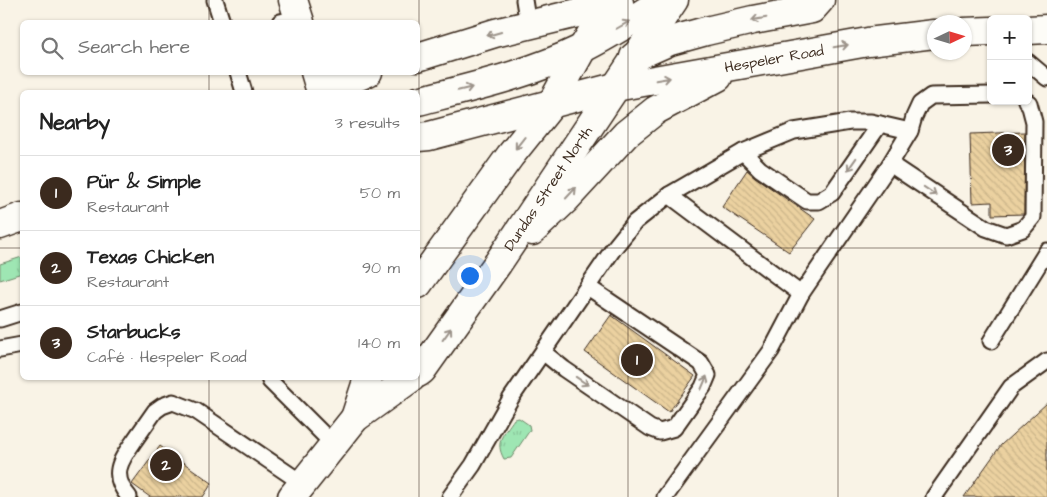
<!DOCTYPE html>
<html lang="en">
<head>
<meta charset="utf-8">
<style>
	body { margin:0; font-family:"Architects Daughter",sans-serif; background:#f2f2f2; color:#222 }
	.controls { position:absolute; right:15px; top:15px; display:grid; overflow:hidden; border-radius:8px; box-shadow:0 1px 4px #0004 }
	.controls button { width:45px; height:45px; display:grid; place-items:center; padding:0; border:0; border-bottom:1px solid #e0e0e0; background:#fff; color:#222; font:25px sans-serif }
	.compass { position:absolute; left:927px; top:15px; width:45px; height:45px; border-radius:50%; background:#fff; box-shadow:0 1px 4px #0004; rotate:86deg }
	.you { position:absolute; left:469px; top:275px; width:18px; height:18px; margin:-12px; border:4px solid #fff; border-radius:50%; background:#1a73e8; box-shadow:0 0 0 8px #1a73e833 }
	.badge { display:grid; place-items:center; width:32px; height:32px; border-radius:50%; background:#3b2a1e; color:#fff; font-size:16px; font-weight:700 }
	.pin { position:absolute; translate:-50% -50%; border:2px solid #fff; box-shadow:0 1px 5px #0006 }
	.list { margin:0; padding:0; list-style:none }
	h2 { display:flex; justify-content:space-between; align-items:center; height:65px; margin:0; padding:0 20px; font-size:21px }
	h2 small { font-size:16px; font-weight:400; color:#767676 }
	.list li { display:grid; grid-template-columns:32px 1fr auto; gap:15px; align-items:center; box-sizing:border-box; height:75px; padding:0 20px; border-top:1px solid #e0e0e0 }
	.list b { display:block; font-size:19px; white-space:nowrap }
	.list p { margin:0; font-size:16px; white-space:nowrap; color:#767676 }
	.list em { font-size:16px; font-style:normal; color:#767676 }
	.icon { flex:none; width:28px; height:28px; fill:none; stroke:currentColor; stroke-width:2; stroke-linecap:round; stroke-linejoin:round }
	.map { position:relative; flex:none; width:1047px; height:497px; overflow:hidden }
	.search { position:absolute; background:#fff; box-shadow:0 1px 4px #0004; left:20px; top:20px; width:400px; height:55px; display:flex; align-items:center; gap:12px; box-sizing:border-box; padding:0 18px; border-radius:8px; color:#767676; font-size:19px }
	.panel { position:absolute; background:#fff; box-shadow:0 1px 4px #0004; left:20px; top:90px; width:400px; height:290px; border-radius:8px }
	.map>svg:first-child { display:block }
</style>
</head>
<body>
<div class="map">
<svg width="1047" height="497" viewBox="0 0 1047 497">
	<defs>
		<pattern id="grass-tufts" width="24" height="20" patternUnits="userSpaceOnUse" patternTransform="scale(1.25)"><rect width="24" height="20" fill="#9ee6b3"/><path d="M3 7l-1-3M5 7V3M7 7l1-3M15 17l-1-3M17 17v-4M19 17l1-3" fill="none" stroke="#89c59a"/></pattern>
		<pattern id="building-back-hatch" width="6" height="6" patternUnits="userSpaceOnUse" patternTransform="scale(1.25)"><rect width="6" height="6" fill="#ebd1a0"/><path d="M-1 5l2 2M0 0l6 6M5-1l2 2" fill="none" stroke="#cab489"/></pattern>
	</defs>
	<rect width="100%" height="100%" fill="#f9f3e6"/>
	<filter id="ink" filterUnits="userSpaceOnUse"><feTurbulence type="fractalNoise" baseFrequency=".02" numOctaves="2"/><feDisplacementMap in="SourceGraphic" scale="10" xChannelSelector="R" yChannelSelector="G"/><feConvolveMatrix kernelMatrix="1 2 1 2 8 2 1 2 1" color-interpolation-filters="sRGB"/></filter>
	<g filter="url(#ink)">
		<!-- grass -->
		<g fill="url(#grass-tufts)" stroke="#6c8868">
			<polygon points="22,257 22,273 0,280 0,264"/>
			<path d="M519,418l10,7 1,5 -19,28 -7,1c-10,-18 0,-25 10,-40z"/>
		</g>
		<!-- building -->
		<g fill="url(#building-back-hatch)" stroke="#3b2a1e">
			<polygon points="1025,132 1024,214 992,215 992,202 972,203 970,134"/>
			<polygon points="747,170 755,177 815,219 789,252 722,207"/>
			<polygon points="611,315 695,376 669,412 585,352"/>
			<polygon points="1047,403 1047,497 964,497 1001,445"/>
			<polygon points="160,446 212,483 203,497 150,497 132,484"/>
		</g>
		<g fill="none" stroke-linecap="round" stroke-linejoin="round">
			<defs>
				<g id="service">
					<polyline points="215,0 222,22"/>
					<polyline points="524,0 528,25"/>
					<polyline points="280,22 298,18"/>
					<polyline points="1028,62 1047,78"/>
					<polyline points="238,72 244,92"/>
					<polyline points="910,131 914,117 920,104 931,96 991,95"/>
					<polyline points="743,152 760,169 807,201 819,201 832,193 880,124"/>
					<polyline points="890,164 986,228 1006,235 1023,229 1033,217 1034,122 1029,103 1026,101"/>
					<polyline points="0,319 22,312"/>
					<polyline points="991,341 1047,251"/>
					<polyline points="0,349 22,345"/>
					<polyline points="543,352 564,369 650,428 660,432 674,428 703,387 708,375 701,363 588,287"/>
					<polyline points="269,378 270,381 333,444"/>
					<path d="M129,497c-19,-22 -9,-36 5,-56 7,-10 14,-20 21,-30l7,-5 11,-4 23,9 106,72"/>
					<polyline points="450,497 473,465 511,398 614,248 635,222 669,195 801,294"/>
					<polyline points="665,497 771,351 801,294 890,164 910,131 871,122 850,122 794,131 743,152 669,195"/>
					<polyline points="934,497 1011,387 1047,361"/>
				</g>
				<g id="minor">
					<polyline points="293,0 300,22"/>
					<polyline points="315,72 321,92"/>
				</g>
				<g id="primary">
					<polyline points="1028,30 1047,29"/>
					<polyline points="964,32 991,31"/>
					<polyline points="418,57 495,33 619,3"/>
					<polyline points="634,57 670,41 706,31 753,20 812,9 820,0"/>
					<polyline points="321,92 368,72"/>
					<path d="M418,101c55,-14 112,-27 163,-52 29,-14 56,-32 83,-49"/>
					<path id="s1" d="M418,137l11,-1 186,-49 253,-45 66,-8"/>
					<polyline points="0,225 22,217"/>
					<polyline points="532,231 565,200 626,134 656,110 718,77"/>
					<polyline points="418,284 510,156 551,105 582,49 609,5"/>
					<path id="s2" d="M418,373l4,-3 76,-107 176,-263"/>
					<polyline points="355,418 368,378"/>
					<polyline points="292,497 355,418 411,378"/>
				</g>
			</defs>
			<!-- service casing -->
			<use href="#service" stroke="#3b2a1e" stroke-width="19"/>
			<!-- minor casing -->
			<use href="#minor" stroke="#3b2a1e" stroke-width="31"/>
			<!-- primary casing -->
			<use href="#primary" stroke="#3b2a1e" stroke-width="31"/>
			<!-- service -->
			<use href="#service" stroke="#fdfcf7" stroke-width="15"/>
			<!-- minor -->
			<use href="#minor" stroke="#fdfcf7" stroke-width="28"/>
			<!-- primary -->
			<use href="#primary" stroke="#fdfcf7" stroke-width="28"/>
		</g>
		<!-- one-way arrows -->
		<defs><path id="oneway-shaft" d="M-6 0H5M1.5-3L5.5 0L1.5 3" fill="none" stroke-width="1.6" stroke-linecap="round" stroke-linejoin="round" transform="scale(1.25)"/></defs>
		<g stroke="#9c938a">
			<use href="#oneway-shaft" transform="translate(759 19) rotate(170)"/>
			<use href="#oneway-shaft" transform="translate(623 25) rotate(-30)"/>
			<use href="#oneway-shaft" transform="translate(494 34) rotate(164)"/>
			<use href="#oneway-shaft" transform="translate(841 46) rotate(-10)"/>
			<use href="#oneway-shaft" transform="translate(663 79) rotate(-10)"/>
			<use href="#oneway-shaft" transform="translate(465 89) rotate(-14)"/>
			<use href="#oneway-shaft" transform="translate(520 143) rotate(128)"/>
			<use href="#oneway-shaft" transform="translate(852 164) rotate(125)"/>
			<use href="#oneway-shaft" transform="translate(930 191) rotate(34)"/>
			<use href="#oneway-shaft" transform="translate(571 193) rotate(-47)"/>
			<use href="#oneway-shaft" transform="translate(447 334) rotate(-54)"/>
			<use href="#oneway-shaft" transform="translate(582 381) rotate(34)"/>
			<use href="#oneway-shaft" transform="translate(704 383) rotate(-67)"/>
		</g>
	</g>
	<!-- grid -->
	<path fill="none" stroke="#3b2a1e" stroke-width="1" stroke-opacity="0.55" d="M209,0v22M419,0v497M628,0v497M838,0v497M209,72v20M0,248h22M418,248h629M209,378v119"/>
	<g text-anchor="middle" stroke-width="4" stroke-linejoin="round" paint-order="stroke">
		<!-- street labels -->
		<g font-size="15" fill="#3b2a1e" stroke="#fdfcf7">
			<text dy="5" stroke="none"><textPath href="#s1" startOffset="365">Hespeler Road</textPath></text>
			<text dy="5" stroke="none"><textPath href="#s2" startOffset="226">Dundas Street North</textPath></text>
		</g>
	</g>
</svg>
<div class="controls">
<button>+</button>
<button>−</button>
</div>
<svg class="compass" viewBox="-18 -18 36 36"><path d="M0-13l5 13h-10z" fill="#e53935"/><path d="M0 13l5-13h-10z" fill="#767676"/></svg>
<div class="you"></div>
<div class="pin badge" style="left:637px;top:360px">1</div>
<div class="pin badge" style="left:166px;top:465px">2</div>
<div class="pin badge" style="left:1008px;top:150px">3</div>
<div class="search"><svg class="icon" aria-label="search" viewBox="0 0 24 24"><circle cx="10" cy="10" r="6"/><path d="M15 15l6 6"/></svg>Search here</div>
<section class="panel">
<h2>Nearby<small>3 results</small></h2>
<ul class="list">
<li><span class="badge">1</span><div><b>Pür &amp; Simple</b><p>Restaurant</p></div><em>50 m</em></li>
<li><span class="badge">2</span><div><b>Texas Chicken</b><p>Restaurant</p></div><em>90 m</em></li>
<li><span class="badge">3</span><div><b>Starbucks</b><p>Café · Hespeler Road</p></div><em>140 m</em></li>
</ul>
</section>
</div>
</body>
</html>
